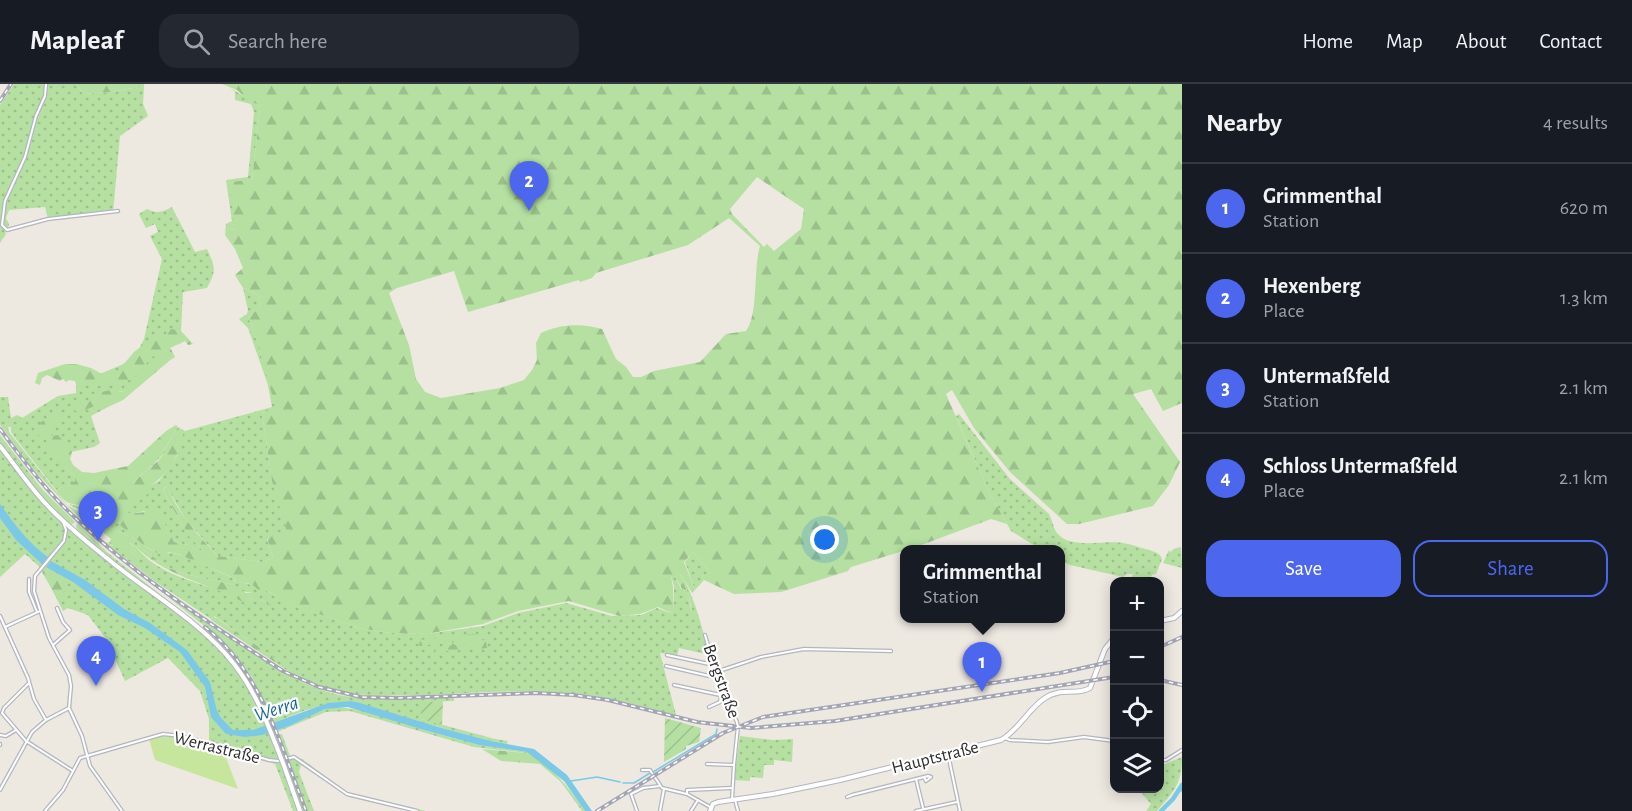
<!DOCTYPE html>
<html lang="en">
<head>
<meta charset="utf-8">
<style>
	body { margin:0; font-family:"Alegreya Sans",sans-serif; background:#242831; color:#f1f3f6 }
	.controls { position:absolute; right:18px; bottom:18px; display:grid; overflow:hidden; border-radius:12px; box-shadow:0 3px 15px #0003 }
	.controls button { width:54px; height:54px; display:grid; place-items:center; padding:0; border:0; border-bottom:2px solid #363941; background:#171b24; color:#f1f3f6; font:30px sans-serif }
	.you { position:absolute; left:825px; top:456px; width:21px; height:21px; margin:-15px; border:4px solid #fff; border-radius:50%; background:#1a73e8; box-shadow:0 0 0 9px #1a73e833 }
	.badge { display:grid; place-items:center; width:39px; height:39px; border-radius:50%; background:#4c67ee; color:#fff; font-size:20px; font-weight:700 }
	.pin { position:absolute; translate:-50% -50px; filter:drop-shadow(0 2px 3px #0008) }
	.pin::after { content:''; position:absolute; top:32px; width:21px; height:18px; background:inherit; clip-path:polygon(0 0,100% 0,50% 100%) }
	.popup { position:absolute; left:900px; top:461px; width:165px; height:78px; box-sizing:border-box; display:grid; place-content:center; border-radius:12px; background:#171b24; filter:drop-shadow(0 2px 4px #0005); font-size:20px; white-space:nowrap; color:#9ea1a6 }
	.popup b { font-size:22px; color:#f1f3f6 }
	.popup::after { content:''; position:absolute; left:50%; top:100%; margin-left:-12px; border:12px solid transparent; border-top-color:#171b24 }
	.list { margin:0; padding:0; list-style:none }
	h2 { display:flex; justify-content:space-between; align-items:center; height:78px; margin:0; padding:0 24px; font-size:26px }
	h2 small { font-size:20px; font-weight:400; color:#9ea1a6 }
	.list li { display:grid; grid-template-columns:39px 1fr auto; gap:18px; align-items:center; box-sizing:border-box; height:90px; padding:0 24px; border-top:2px solid #363941 }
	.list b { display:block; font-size:22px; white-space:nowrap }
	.list p { margin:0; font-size:20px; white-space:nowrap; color:#9ea1a6 }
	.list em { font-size:20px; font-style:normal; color:#9ea1a6 }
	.actions { display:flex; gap:12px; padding:18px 24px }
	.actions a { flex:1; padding:14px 0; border:2px solid #4c67ee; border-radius:18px; text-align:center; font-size:21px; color:#4c67ee }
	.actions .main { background:#4c67ee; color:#fff }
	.icon { flex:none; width:33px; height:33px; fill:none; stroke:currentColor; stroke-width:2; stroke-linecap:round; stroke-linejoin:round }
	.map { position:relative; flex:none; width:1182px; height:727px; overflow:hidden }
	header { display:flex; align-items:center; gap:36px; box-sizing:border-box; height:84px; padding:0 30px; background:#171b24; border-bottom:2px solid #363941 }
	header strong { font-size:28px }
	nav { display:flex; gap:33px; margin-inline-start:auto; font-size:21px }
	.search { width:420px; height:54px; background:#242831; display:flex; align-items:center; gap:15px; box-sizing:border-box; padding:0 21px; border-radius:18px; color:#9ea1a6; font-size:22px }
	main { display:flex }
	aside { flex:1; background:#171b24 }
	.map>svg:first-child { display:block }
</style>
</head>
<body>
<header>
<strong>Mapleaf</strong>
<div class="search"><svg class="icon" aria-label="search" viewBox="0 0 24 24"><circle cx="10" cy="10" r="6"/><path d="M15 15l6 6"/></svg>Search here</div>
<nav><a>Home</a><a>Map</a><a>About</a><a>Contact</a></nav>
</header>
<main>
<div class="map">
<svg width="1182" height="727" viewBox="0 0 1182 727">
	<defs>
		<pattern id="grass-dots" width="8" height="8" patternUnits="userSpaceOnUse" patternTransform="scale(1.5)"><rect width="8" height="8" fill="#b5e0a1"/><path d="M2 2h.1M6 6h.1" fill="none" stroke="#9cc08b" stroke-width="1.8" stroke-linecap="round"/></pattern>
		<pattern id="forest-firs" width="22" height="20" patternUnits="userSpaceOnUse" patternTransform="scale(1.5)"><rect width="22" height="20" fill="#b5e0a1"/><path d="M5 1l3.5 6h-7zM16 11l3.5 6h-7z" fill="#9cc08b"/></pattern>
		<pattern id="garden-furrows" width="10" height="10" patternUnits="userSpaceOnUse" patternTransform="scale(1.5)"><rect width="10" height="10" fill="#b5e0a1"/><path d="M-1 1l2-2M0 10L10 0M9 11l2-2" fill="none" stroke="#9cc08b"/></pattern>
	</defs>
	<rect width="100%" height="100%" fill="#ede8e0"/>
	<!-- grass -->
	<g fill="url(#grass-dots)">
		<polygon points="14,0 77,0 83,10 111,8 144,2 143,20 148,32 120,52 113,129 48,135 45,123 9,126 6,134 9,140 8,144 4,146 6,150 0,159 0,21"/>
		<polygon points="230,4 259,21 260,24 252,96 236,145 228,146 225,151 226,140 232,137 226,96 248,93 254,28 251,20 235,16 235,8"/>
		<path d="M172,123l23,45 12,-3c8,18 10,21 0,39l-24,4 -2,39 -42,18 5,-10 18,-80 -12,-23 8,-4 -3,-8 -9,4 -7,-14 8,-5c10,5 16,3 25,-2z"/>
		<path d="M243,204l16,7 2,11 -13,12 4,7 25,83 -15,5 10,67 16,52 -21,7 6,19 -11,4 -44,-6 -32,-36 -20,-34 -3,3c1,5 24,45 29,50 5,6 9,9 13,15l-17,-9 -14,-3 -7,-13 -23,-18 -14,3 -4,-2 -1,-2 3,-2 18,-13 6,-10 7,-4 18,-25 6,-23c-25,28 -49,52 -82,70l45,44c12,9 18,3 31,7 19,6 38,17 57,24l1,4c14,0 30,8 42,14v3l82,29 32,5 35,1 57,-8 35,-13 48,-10 46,13 29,-1 16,-7 16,6 -4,-2 5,-1v-25l-3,-10h4l6,13h3l8,23 -3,-17 -9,-19 1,-2c15,26 20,52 29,81l-31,-7 -2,8 -17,-3 16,62c-40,-10 -80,-22 -122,-23 -43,-2 -86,1 -128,3 -26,0 -53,2 -78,-2 -26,-5 -51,-15 -72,-30l1,-3 -63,-44 -3,3 -55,-37 -51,-39 2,-1 5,4h13l13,13h2l-10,-17 2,1c6,6 11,12 17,17 28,22 87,34 123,45l-12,-5 -7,-7 -13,-2 -10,-7 -45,-10 -18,-7 -27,-20 -7,-9 -22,-10 -14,-15 -3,-7 35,-20 35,-36 14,-23 7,4 87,-24 -4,-22 -20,-57 -9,-9 8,-5 1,-4z"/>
		<path d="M170,263l5,10 -51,34 -31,4 15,12 -17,9 9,27 -6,4 -23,5 -1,7 3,6 -8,2 10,9v7c-6,4 -13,3 -19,7l-40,-51 -5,-7v-5h-3l1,5 58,73 14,8 -2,5 -48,-51 -31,-42v-28h8l3,21 6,-3 5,3 36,-22 18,-3v-9l50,-21z"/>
		<path d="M959,330l51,65 39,35c4,7 4,16 10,21 13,14 47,5 64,8 11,2 22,6 32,9l5,3 2,4 -6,15 -4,1 -3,6h-19l3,-7h-6l-4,3 -53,-12 -10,-5v-10l-20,-1 -29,-18 -23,-41 -32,-74z"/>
		<polygon points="0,351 42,405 75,438 71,441 78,447 76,443 77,439 108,469 218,556 240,580 253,600 271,640 267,642 270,649 273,647 305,727 293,727 275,680 209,660 209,635 200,607 168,574 125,597 106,555 88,531 68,524 63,527 41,484 25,470 0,493"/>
		<polygon points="1181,463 1182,484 1163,479 1169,466 1170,468 1176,464"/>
		<path d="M108,465c39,30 79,58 119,86 34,23 67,48 108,59 38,9 80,4 119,3v4l-33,1v17l74,20 13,2 -1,3 -16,-3 -71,-19 -69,-21 -45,9 -33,13 -21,-46 -30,-37z"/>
		<polygon points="693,468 710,489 702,492 704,496 695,506 685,478"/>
		<path d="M336,623l26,3 62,20 55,15 48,7c25,14 42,36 58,59h-3l-21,-29 -34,-29 -53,-6 -124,-36 -24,1 -49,20 -1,-2 49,-21z"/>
		<polygon points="282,650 290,672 302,675 347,708 426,727 409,727 349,713 301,681 299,688 314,727 308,727 278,651"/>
		<polygon points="740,652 773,656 793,655 792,678 774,676 774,681 764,681 763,694 750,693 750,697 734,696"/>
		<path d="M1182,673c0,27 -8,34 -25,54h-11l5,-7 -11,-13 2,-2 18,-1v-22z"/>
	</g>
	<!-- forest -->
	<g fill="url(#forest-firs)" fill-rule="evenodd">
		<polygon points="77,0 144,0 144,2 111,8 83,10"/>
		<path d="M222,0h960v319l-19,8 -12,-22 -18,5 47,68 -11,23 -16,21 -74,18h-12l-57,-52 -36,-44 -22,-38 -6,4 42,96 19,34 -16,-5 -75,28 -65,20 -3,4 -67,21 -47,2 -30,-14 -2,-4 8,-3 -17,-21 -9,10 11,28 -3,3 -11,-19 -1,2 9,19 2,15 -7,-21h-2l-7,-13h-4l2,11 1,24 -5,1 -11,-5 -18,7 -21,2 -50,-15 -51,10 -35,13 -57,10 -35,-1 -32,-5 -83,-29 1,-3 -10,-5 -8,1c-4,-9 -15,-10 -23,-9l-2,-5 -56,-24 -10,-2 -5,4 -17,-9 -33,-28 -12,-16 2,-2c-10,5 -26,6 -36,1 -4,-2 -8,-8 -11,-12l9,-4h5l1,-5 4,1v-6l-10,-9 -3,1 -16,-23 1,-4 -9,-6 -4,-7c8,-9 26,-16 39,-17l2,2 -15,6 -11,9 3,8 6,-1 14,17 -2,7 3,6 9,7 12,1 34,-7 38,-35 10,-6 2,2 -16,26 -30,30 27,-23 17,-22 7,-5c-2,21 -15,40 -31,52 -2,12 -18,18 -26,25v2c10,3 22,-2 33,0l15,30 14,3 16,8c-3,-6 -8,-9 -13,-14 -4,-6 -27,-45 -28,-50l4,-3c11,28 31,49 51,70l44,6 11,-4 -6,-20 20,-6 -15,-51 -10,-68 14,-5 -24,-83 -4,-7 13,-12 -2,-11 -16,-7 -8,-13 8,-7 -8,-19 -10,-14 3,-5 8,-1 -8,-47 24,-2 8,-72 -1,-3 -11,-5 -11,-10zM757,93l47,32 -3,20 -27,22 -7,-7 -3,3 -32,-33 -2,-5zM729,134l31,28c-7,22 -1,68 -14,85l-20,3 -26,28 -46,9 -13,6h-8l-7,-10 -10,-8 -14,-30c-20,-6 -42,-5 -61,4l-5,10 1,17 -5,10 -8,10 -24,8 -59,10 -16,-6 -9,-13 -7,-34 -20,-52 8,-5 57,-17 14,41 111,-32 1,2 12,-4 4,-5 92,-28z"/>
		<path d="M171,245l10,2 12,13 -5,1 -3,-4c-11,6 -24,9 -34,17 -4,3 -5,8 -8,11 -20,21 -41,18 -67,15l-1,-3 -6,-1 -3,2 -3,-3 -3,2 -13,-6 -5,3 -2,7 -5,-2 3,-10 27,-9h11l15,4 9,5 12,1 5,-2 17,-20 13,-10 20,-7z"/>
		<polygon points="162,272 168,272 168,278 123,316 108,323 97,321 80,328 73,326 65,326 88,317 92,313 92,310 116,305 120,308 124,307 146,287 149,287 154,278"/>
		<path d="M69,420l10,2 15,-1 3,8 14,15 22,10 7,9 27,20 18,7 45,10 16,9h10l4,7 12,5 -1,1 -23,-8 -3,5c-41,-22 -79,-25 -113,-60h-2l11,16h-3l-13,-13 -9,2 -7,-5 2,-4c-12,-9 -19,-20 -29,-28 -5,-3 -9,-3 -13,-7z"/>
		<polygon points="46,483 68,496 66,504 58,516 42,488"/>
		<polygon points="213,532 278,576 276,579 211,536"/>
		<polygon points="473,550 485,551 485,555 419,562 420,556"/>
		<polygon points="480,558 486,558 487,564 435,568 435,567 445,562"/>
		<polygon points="482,665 527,669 540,678 540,680 501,677"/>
	</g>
	<!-- garden -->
	<g fill="url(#garden-furrows)">
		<polygon points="443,617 442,641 421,635 421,618"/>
		<polygon points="665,634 701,644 699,658 686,662 686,665 664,678"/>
	</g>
	<!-- pitch -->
	<polygon fill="#c6e69d" points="164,652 175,652 222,663 238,705 155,676 149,655"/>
	<!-- water -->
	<g fill="#7bc9e7">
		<path d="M0,420c15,21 28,39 49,54l-6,7 -27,-25 -16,-22z"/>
		<polygon points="51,477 85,496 124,525 150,539 187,566 210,598 217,627 221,634 233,646 253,646 328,619 351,617 360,619 438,643 491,657 534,665 567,691 592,727 585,727 564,697 527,668 479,661 424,646 348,623 325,625 289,642 262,651 245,653 226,650 211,633 205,603 180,568 145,544 118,531 73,498 46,483"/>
	</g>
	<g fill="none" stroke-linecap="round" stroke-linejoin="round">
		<!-- stream -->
		<g stroke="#7bc9e7" stroke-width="1.5">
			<polyline points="653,688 716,650 717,645"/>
			<polyline points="571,697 597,693 620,698"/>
			<polyline points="623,699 634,699 650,689"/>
		</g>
		<!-- canal -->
		<polyline stroke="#7bc9e7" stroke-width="3" points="1178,706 1182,706"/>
		<!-- river -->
		<polyline stroke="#7bc9e7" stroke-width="4.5" points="1161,727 1173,715 1182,701"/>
		<defs>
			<g id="street">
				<polyline points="46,0 45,12 36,32 25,73 5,117 2,141 7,146 48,135 118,127"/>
				<polyline points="63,438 66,446 64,457 35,492 34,507 49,554 69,591 71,602 69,624 82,652 90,682 122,727"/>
				<polyline points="29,495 29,508 37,528"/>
				<polyline points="0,532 28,594 34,615 46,636"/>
				<polyline points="5,543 40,527"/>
				<polyline points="705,551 721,605 737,638"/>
				<polyline points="53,561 70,546 63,538 57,524"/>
				<polyline points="667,571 714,581"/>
				<polyline points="666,582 718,594"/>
				<polyline points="716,588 761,573 804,565 891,567"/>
				<polyline points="29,599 4,624 2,629 26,657 73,687"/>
				<polyline points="674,601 725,612"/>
				<polyline points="709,623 720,618 721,613"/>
				<polyline points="0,651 6,652 16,646"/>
				<polyline points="1005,654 1010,656 1048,658 1084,653 1114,657"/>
				<polyline points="0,660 0,661"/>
				<polyline points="948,670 960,727"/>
				<polyline points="1160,676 1166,676 1182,666"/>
				<polyline points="707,680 734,681"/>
				<polyline points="642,686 650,686 662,704 687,710 710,723"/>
				<polyline points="916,695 923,724"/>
				<polyline points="0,706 32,648 46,636 69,624"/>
				<polyline points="687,710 687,706 731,704"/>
				<polyline points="847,713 852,711 928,692 931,693 926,697 924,693"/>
				<polyline points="732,716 734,681 738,642"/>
				<polyline points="735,716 738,727"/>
				<polyline points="45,727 63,706 80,674 163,650 181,652 222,662 269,676 278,677 294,673 347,710 417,727"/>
				<polyline points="637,727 631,710 643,704 660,702"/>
				<polyline points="660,727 664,705"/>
				<polyline points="691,727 698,716"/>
				<polyline points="916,727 957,718"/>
			</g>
			<g id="secondary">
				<path d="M0,362c15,19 29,40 46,58 20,22 45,41 68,60 39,31 89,60 120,100 22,28 34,61 47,94"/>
				<polyline points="1160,537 1174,534 1182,527"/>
				<polyline points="283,679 300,727"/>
				<path d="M710,727l3,-7 5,-2 55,-8 67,-14 161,-40c18,-10 27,-31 44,-42 16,-11 32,-2 45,-10l15,-39 9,-11"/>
			</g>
		</defs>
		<!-- street casing -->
		<use href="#street" stroke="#b3b6bf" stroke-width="4.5"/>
		<!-- secondary casing -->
		<use href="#secondary" stroke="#b3b6bf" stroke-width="6"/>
		<!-- street -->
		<use href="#street" stroke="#fff" stroke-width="2"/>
		<!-- secondary -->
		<use href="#secondary" stroke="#fff" stroke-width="4"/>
		<defs>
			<g id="rail">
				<polyline points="0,17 11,0"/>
				<path d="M0,345c20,27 40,54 64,78 64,64 143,115 219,164l36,16 42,10 37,1 138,-5 38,2 34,5 89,22 54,6 84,-7 279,-44"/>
				<path d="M205,543c57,45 76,119 101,184"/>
				<polyline points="1160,563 1182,553"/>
				<polyline points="1160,596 1182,601"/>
				<polyline points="597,727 723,649 763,633 1060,589 1114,577"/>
			</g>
		</defs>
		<!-- rail casing -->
		<use href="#rail" stroke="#a3a5b5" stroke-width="4"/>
		<!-- rail -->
		<use href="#rail" stroke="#fff" stroke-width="1.5" stroke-dasharray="4.5" stroke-linecap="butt"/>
		<defs>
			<polyline id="street-bridge" points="737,639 738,642"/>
			<polyline id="secondary-bridge" points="281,674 283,679"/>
		</defs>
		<!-- street-bridge casing -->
		<use href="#street-bridge" stroke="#b3b6bf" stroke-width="4.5" stroke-linecap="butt"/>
		<!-- secondary-bridge casing -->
		<use href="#secondary-bridge" stroke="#b3b6bf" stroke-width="6" stroke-linecap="butt"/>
		<!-- street-bridge -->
		<use href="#street-bridge" stroke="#fff" stroke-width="2"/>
		<!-- secondary-bridge -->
		<use href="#secondary-bridge" stroke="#fff" stroke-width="4"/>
	</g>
	<g text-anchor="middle" stroke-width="4.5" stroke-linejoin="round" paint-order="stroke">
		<!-- street labels -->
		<g font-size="18" fill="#2d2d2d" stroke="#fff">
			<text transform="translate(722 597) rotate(70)" y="6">Bergstraße</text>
			<text transform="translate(217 663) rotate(14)" y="6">Werrastraße</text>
			<text transform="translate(935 673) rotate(-14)" y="6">Hauptstraße</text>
		</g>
		<!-- water labels -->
		<g font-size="20" font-style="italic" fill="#176897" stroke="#fff">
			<text transform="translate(276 624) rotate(-18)" y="7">Werra</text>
		</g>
	</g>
</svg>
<div class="controls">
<button>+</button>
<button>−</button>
<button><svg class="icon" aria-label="locate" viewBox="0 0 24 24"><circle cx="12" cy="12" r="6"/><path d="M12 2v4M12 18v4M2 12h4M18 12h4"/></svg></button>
<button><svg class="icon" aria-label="layers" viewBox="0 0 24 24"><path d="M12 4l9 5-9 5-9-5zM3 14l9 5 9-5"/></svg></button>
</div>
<div class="you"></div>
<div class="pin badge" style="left:982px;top:608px">1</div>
<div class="popup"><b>Grimmenthal</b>Station</div>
<div class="pin badge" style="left:529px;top:127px">2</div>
<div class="pin badge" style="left:98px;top:457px">3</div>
<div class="pin badge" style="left:96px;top:602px">4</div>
</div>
<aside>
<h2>Nearby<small>4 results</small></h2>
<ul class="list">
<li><span class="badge">1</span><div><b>Grimmenthal</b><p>Station</p></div><em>620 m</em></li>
<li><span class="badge">2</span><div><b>Hexenberg</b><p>Place</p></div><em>1.3 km</em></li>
<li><span class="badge">3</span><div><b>Untermaßfeld</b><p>Station</p></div><em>2.1 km</em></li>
<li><span class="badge">4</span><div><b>Schloss Untermaßfeld</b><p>Place</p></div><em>2.1 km</em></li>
</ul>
<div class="actions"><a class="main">Save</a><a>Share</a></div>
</aside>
</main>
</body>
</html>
